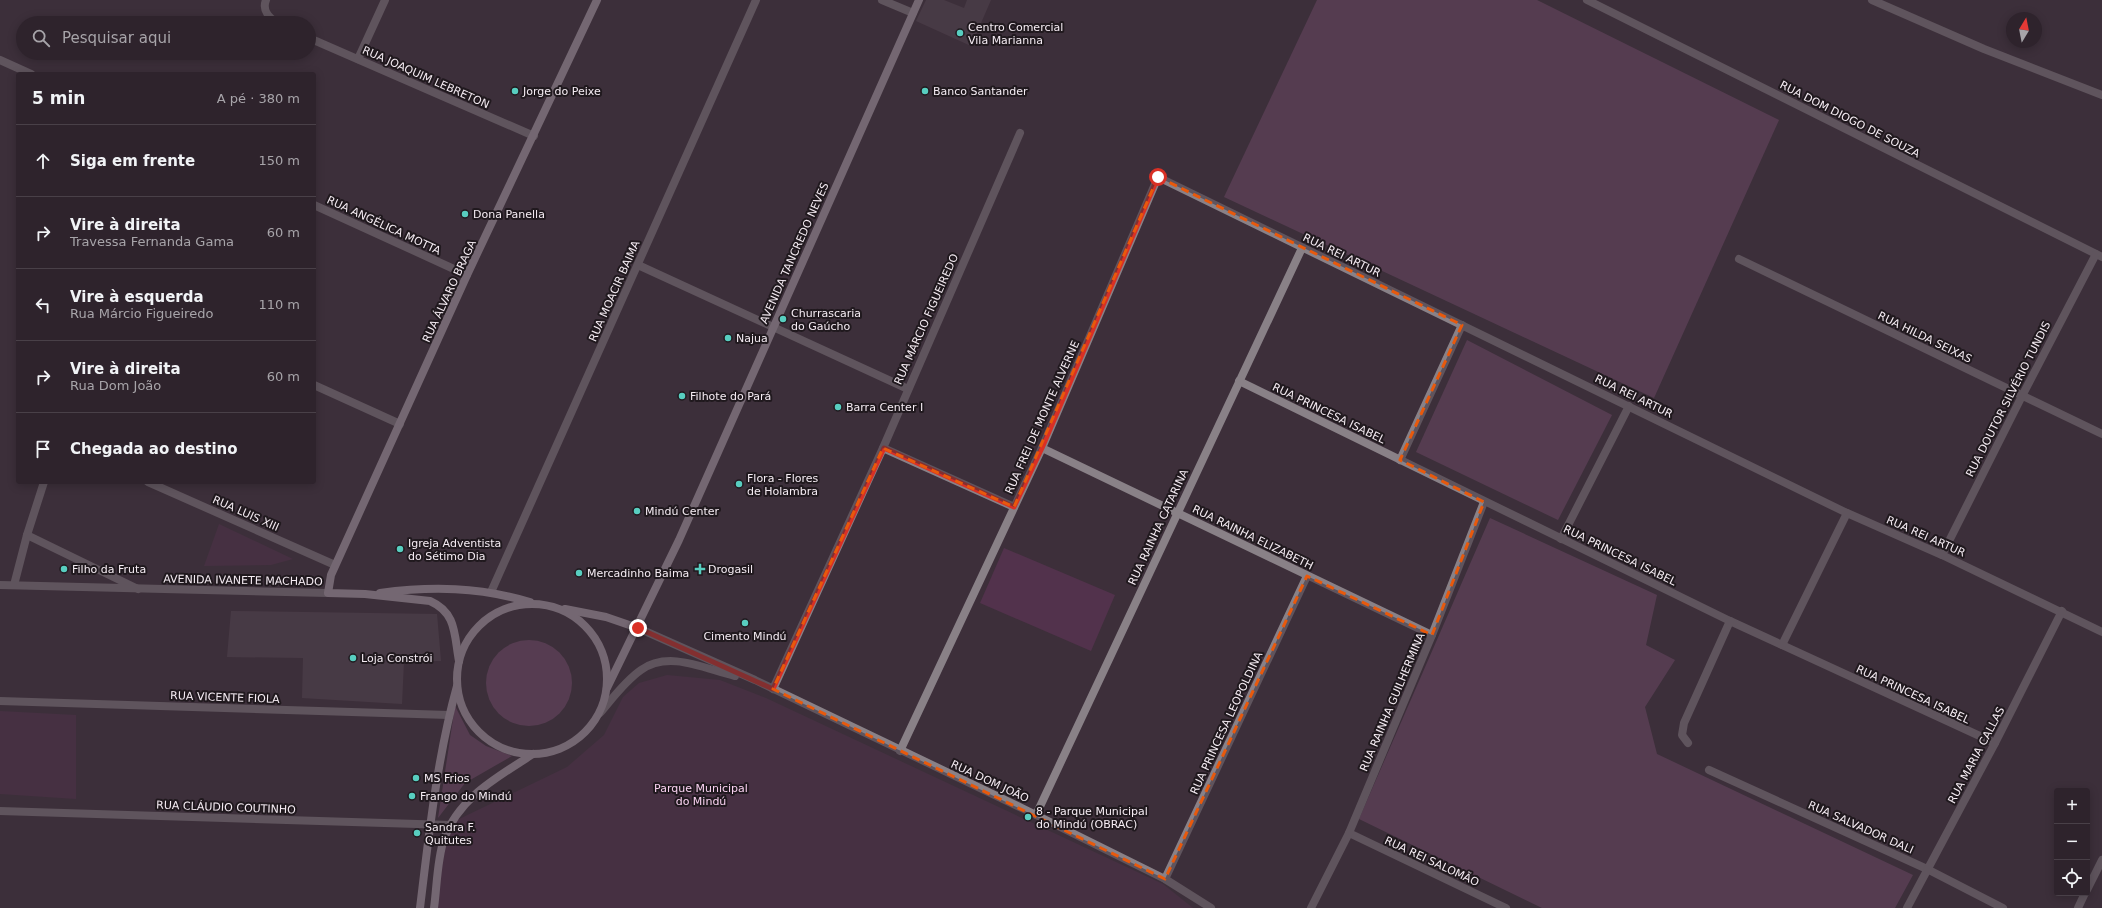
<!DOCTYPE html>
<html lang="pt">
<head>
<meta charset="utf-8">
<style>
	body { margin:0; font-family:"DejaVu Sans",sans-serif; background:#3a2f38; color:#f1f3f6 }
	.controls { position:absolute; right:12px; bottom:12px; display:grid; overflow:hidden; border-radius:4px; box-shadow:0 2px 10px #0003 }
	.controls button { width:36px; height:36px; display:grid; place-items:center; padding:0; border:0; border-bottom:1px solid #494048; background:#2e232c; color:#f1f3f6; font:20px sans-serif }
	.compass { position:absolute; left:2006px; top:12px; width:36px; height:36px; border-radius:50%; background:#2e232c; box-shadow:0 2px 10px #0003; rotate:10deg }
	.stop { position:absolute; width:12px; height:12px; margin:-9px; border:3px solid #d93025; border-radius:50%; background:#fff }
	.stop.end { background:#d93025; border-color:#fff; box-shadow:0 1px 4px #0008 }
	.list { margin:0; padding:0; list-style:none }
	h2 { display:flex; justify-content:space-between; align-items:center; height:52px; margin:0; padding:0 16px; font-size:17px }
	h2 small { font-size:13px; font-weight:400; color:#a7a4a9 }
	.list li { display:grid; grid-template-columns:26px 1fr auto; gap:12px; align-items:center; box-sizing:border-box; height:72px; padding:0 16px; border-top:1px solid #494048 }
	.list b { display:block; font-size:15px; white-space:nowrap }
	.list p { margin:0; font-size:13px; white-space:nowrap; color:#a7a4a9 }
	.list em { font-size:13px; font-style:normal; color:#a7a4a9 }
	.icon { flex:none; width:22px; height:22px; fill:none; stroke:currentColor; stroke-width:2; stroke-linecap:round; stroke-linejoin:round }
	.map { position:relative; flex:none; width:2102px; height:908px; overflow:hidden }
	.search { position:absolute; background:#2e232c; box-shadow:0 2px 10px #0003; left:16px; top:16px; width:300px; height:44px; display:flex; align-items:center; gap:10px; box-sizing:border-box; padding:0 14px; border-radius:22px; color:#a7a4a9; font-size:15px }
	.panel { position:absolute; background:#2e232c; box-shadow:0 2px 10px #0003; left:16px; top:72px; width:300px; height:412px; border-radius:4px }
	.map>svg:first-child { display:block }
</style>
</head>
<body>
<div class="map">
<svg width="2102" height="908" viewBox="0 0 2102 908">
	<rect width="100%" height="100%" fill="#3d2f3a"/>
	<!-- green -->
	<g fill="#52324c">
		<polygon points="219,524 293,559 271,565 204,566"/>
		<polygon points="1004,548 1115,595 1091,651 980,603"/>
		<polygon points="667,675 720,680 766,698 1163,884 1193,908 435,908 441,853 455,821 567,767 604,735 623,697 639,683"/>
		<polygon points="0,711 76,715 76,799 0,794"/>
	</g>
	<!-- forest -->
	<g fill="#744c6c">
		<polygon points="1317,0 1537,0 1779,120 1654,398 1224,197"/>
		<polygon points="1467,340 1612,415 1558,520 1416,452"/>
		<polygon points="1490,518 1657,595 1646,645 1675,660 1645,707 1657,754 1913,875 1895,908 1542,908 1359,819"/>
		<polygon points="455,706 470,735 486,746 512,756 465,783 438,818"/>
	</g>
	<!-- water -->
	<circle fill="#754d6d" cx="529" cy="683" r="43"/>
	<!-- building -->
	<g fill="#564753">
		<polygon points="926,0 944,0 964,8 967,0 991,0 971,46 916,21"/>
		<polygon points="231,611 437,614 441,661 404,661 402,704 302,698 303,658 227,657"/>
	</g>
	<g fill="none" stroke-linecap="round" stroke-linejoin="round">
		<!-- minor -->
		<g stroke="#898187" stroke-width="8">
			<path d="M266,0c-4,10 2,17 11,23"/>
			<polyline points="882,0 913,13"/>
			<polyline points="1587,0 2102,257"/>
			<polyline points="1872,0 1984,49 2102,95"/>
			<polyline points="309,38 534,136"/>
			<polyline points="358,59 385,0"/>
			<polyline points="0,60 31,74"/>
			<polyline points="314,205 467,275"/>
			<polyline points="1739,259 2102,434"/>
			<polyline points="638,265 908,389"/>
			<polyline points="1239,381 1730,621 1995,743"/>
			<polyline points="314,385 400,424"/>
			<polyline points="883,448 1014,507"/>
			<polyline points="1042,448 1432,635"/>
			<polyline points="1400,460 1462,325"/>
			<polyline points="148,482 335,565"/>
			<polyline points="27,535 138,589"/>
			<polyline points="1561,539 1629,406"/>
			<polyline points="1942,555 2022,396 2096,254"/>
			<polyline points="14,585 27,535 44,482"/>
			<polyline points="491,592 756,0"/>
			<polyline points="1782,645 1847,513"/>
			<polyline points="773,689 883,448 1020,133"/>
			<polyline points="0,701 449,715"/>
			<polyline points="1688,743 1682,735 1684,723 1730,621"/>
			<polyline points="900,751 1042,448 1158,177 1847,513 1942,555 2102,632"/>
			<polyline points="1709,770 1927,869 2003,908"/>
			<polyline points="0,811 450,825"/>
			<polyline points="1036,815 1302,248"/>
			<polyline points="1349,833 1506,908"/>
			<polyline points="1165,879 1307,576"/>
			<polyline points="2087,890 2102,860"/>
			<polyline points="1311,908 1349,833 1432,635 1484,502"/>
			<polyline points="1907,908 1995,743 2062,611"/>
			<polyline points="2078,908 2085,893"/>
		</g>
		<!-- tertiary -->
		<g stroke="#898187" stroke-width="8">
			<polyline points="0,585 328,593"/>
			<polyline points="638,628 755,680 1028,811 1165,879 1211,908"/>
			<path d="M600,713c12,-14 25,-32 41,-43 28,-20 64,-1 94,6"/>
		</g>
		<!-- secondary -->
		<g stroke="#b8acb5" stroke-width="8">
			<path d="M380,593c52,-7 99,-6 150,9"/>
			<circle cx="532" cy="679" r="75"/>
			<polyline points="565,609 606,617 638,628"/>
			<path d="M459,661c-5,-26 -2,-48 -29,-60l-65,-7 -37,-1 3,-18 136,-300 130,-275"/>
			<polyline points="607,688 679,540 919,0"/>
			<path d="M420,908c9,-74 17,-150 37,-222"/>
			<path d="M434,908c3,-22 3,-48 10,-69 15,-42 54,-62 89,-85"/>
		</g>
	</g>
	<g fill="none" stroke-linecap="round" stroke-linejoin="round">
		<!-- route -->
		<polyline stroke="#d93025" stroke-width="5" points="638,628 773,689 884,448 1014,507 1042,448 1158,177"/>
	</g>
	<!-- marked area -->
	<path d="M0 0H2102V908H0ZM1158,177l304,148 -62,135 84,42 -52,133 -125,-59 -142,303 -392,-190 110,-241 131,59z" fill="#3d2f3a" fill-opacity=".55" fill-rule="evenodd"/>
	<path fill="none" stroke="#e8590c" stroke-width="3" stroke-dasharray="8 5" stroke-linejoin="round" d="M1158,177l304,148 -62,135 84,42 -52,133 -125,-59 -142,303 -392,-190 110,-241 131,59z"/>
	<!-- markers -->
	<g fill="#58cec0" stroke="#20191e" stroke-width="1.5">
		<circle cx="960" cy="33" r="4"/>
		<circle cx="515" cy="91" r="4"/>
		<circle cx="925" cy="91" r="4"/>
		<circle cx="465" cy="214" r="4"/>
		<circle cx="783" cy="319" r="4"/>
		<circle cx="728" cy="338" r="4"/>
		<circle cx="682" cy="396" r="4"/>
		<circle cx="838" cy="407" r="4"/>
		<circle cx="739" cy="484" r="4"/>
		<circle cx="637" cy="511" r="4"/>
		<circle cx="400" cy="549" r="4"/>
		<circle cx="64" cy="569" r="4"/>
		<path d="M698 563h4v4h4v4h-4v4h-4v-4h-4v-4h4z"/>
		<circle cx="579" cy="573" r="4"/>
		<circle cx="745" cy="623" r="4"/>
		<circle cx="353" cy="658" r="4"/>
		<circle cx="416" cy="778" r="4"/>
		<circle cx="412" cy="796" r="4"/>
		<circle cx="1028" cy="817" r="4"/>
		<circle cx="417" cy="833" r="4"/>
	</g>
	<g text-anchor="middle" stroke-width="4" stroke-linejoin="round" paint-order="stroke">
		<!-- poi labels -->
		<g font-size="11" fill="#f5ecf3" stroke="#20191e" text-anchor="start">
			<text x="968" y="31">Centro Comercial<tspan x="968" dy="13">Vila Marianna</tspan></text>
			<text x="523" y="95">Jorge do Peixe</text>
			<text x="933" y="95">Banco Santander</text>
			<text x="473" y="218">Dona Panella</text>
			<text x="791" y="317">Churrascaria<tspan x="791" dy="13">do Gaúcho</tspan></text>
			<text x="736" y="342">Najua</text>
			<text x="690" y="400">Filhote do Pará</text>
			<text x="846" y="411">Barra Center I</text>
			<text x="747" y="482">Flora - Flores<tspan x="747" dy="13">de Holambra</tspan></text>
			<text x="645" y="515">Mindú Center</text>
			<text x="408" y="547">Igreja Adventista<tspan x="408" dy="13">do Sétimo Dia</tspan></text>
			<text x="72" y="573">Filho da Fruta</text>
			<text x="708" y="573">Drogasil</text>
			<text x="587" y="577">Mercadinho Baima</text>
			<text x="745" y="640" text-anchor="middle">Cimento Mindú</text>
			<text x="361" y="662">Loja Constrói</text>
			<text x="424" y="782">MS Frios</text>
			<text x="420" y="800">Frango do Mindú</text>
			<text x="1036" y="815">8 - Parque Municipal<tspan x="1036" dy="13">do Mindú (OBRAC)</tspan></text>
			<text x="425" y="831">Sandra F.<tspan x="425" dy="13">Quitutes</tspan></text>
		</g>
		<!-- street labels -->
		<g font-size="11" fill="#f5ecf3" stroke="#20191e">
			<text transform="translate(426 77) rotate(24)" y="4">RUA JOAQUIM LEBRETON</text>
			<text transform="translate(1850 119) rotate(27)" y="4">RUA DOM DIOGO DE SOUZA</text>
			<text transform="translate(384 225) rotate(25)" y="4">RUA ANGÉLICA MOTTA</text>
			<text transform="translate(794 253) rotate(-66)" y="4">AVENIDA TANCREDO NEVES</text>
			<text transform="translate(1342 255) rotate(26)" y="4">RUA REI ARTUR</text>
			<text transform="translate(449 291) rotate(-65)" y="4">RUA ÁLVARO BRAGA</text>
			<text transform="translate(614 291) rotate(-66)" y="4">RUA MOACIR BAIMA</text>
			<text transform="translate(926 319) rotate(-66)" y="4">RUA MÁRCIO FIGUEIREDO</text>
			<text transform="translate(1925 337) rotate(26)" y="4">RUA HILDA SEIXAS</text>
			<text transform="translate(1634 396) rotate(26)" y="4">RUA REI ARTUR</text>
			<text transform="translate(2008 399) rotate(-63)" y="4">RUA DOUTOR SILVÉRIO TUNDIS</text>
			<text transform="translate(1329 413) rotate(26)" y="4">RUA PRINCESA ISABEL</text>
			<text transform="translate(1042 417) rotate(-66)" y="4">RUA FREI DE MONTE ALVERNE</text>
			<text transform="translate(246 513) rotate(24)" y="4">RUA LUIS XIII</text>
			<text transform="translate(1158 527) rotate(-65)" y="4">RUA RAINHA CATARINA</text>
			<text transform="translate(1926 536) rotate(24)" y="4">RUA REI ARTUR</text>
			<text transform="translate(1253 537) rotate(26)" y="4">RUA RAINHA ELIZABETH</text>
			<text transform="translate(1620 555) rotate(26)" y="4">RUA PRINCESA ISABEL</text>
			<text transform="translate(243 580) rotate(1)" y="4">AVENIDA IVANETE MACHADO</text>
			<text transform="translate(1913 694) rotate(25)" y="4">RUA PRINCESA ISABEL</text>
			<text transform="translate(225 697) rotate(2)" y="4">RUA VICENTE FIOLA</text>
			<text transform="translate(1392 702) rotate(-67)" y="4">RUA RAINHA GUILHERMINA</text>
			<text transform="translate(1226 723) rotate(-65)" y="4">RUA PRINCESA LEOPOLDINA</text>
			<text transform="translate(1976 755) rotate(-62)" y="4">RUA MARIA CALLAS</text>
			<text transform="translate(990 781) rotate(25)" y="4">RUA DOM JOÃO</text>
			<text transform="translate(226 807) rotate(2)" y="4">RUA CLÁUDIO COUTINHO</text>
			<text transform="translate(1861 827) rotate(24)" y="4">RUA SALVADOR DALI</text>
			<text transform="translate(1432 861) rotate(25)" y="4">RUA REI SALOMÃO</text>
		</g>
		<!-- park labels -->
		<g font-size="11" fill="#f9d1f0" stroke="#20191e">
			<text x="701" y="792">Parque Municipal<tspan x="701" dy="13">do Mindú</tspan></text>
		</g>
	</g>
</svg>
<div class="controls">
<button>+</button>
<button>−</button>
<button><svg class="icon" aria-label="locate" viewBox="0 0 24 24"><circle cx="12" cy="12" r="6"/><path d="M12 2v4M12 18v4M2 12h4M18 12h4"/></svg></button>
</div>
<svg class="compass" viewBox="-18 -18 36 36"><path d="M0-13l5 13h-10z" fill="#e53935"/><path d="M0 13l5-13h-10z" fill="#a7a4a9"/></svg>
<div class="stop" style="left:1158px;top:177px"></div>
<div class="stop end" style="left:638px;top:628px"></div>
<div class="search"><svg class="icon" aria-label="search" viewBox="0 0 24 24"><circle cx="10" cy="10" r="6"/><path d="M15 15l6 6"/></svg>Pesquisar aqui</div>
<section class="panel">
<h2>5 min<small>A pé · 380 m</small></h2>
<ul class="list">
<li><svg class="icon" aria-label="ahead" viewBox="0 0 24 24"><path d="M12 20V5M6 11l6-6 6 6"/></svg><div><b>Siga em frente</b></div><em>150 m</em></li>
<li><svg class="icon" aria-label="right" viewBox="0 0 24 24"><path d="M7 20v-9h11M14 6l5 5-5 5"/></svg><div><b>Vire à direita</b><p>Travessa Fernanda Gama</p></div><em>60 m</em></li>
<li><svg class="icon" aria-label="left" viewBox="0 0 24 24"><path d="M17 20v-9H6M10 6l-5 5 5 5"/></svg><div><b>Vire à esquerda</b><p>Rua Márcio Figueiredo</p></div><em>110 m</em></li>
<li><svg class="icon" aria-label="right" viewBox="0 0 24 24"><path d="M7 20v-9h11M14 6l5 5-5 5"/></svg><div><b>Vire à direita</b><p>Rua Dom João</p></div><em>60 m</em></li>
<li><svg class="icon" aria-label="arrive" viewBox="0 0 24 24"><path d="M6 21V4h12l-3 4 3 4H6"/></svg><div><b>Chegada ao destino</b></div></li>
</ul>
</section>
</div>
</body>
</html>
